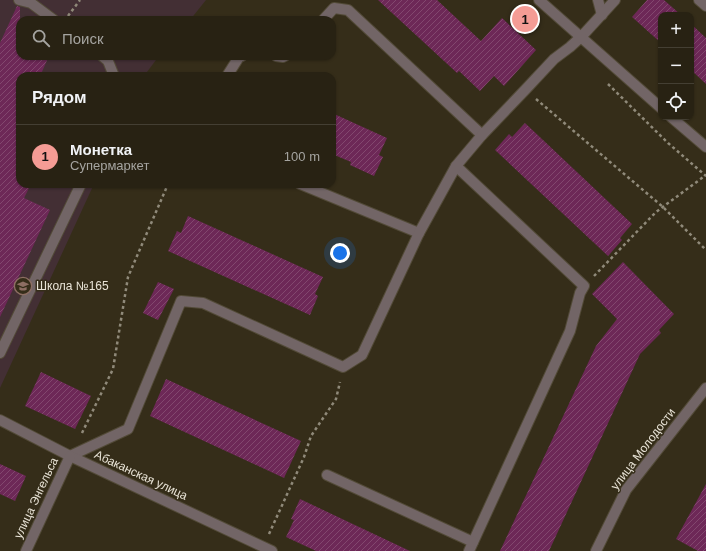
<!DOCTYPE html>
<html lang="ru">
<head>
<meta charset="utf-8">
<style>
	body { margin:0; font-family:Arial,sans-serif; background:#302a1c; color:#f1f3f6 }
	.controls { position:absolute; right:12px; top:12px; display:grid; overflow:hidden; border-radius:8px; box-shadow:0 1px 3px #0004 }
	.controls button { width:36px; height:36px; display:grid; place-items:center; padding:0; border:0; border-bottom:1px solid #443f33; background:#282213; color:#f1f3f6; font:20px sans-serif }
	.you { position:absolute; left:340px; top:253px; width:14px; height:14px; margin:-10px; border:3px solid #fff; border-radius:50%; background:#1a73e8; box-shadow:0 0 0 6px #1a73e833 }
	.badge { display:grid; place-items:center; width:26px; height:26px; border-radius:50%; background:#f59c95; color:#111; font-size:13px; font-weight:700 }
	.pin { position:absolute; translate:-50% -50%; border:2px solid #fff; box-shadow:0 1px 4px #0006 }
	.list { margin:0; padding:0; list-style:none }
	h2 { display:flex; justify-content:space-between; align-items:center; height:52px; margin:0; padding:0 16px; font-size:17px }
	h2 small { font-size:13px; font-weight:400; color:#a5a4a0 }
	.list li { display:grid; grid-template-columns:26px 1fr auto; gap:12px; align-items:center; box-sizing:border-box; height:64px; padding:0 16px; border-top:1px solid #443f33 }
	.list b { display:block; font-size:15px; white-space:nowrap }
	.list p { margin:0; font-size:13px; white-space:nowrap; color:#a5a4a0 }
	.list em { font-size:13px; font-style:normal; color:#a5a4a0 }
	.icon { flex:none; width:22px; height:22px; fill:none; stroke:currentColor; stroke-width:2; stroke-linecap:round; stroke-linejoin:round }
	.map { position:relative; flex:none; width:706px; height:551px; overflow:hidden }
	.search { position:absolute; background:#282213; box-shadow:0 1px 3px #0004; left:16px; top:16px; width:320px; height:44px; display:flex; align-items:center; gap:10px; box-sizing:border-box; padding:0 14px; border-radius:12px; color:#a5a4a0; font-size:15px }
	.panel { position:absolute; background:#282213; box-shadow:0 1px 3px #0004; left:16px; top:72px; width:320px; height:116px; border-radius:12px }
	.map>svg:first-child { display:block }
</style>
</head>
<body>
<div class="map">
<svg width="706" height="551" viewBox="0 0 706 551">
	<defs>
		<pattern id="building-hatch" width="6" height="6" patternUnits="userSpaceOnUse"><rect width="6" height="6" fill="#6d2857"/><path d="M-1 1l2-2M0 6l6-6M5 7l2-2" fill="none" stroke="#82476e"/></pattern>
	</defs>
	<rect width="100%" height="100%" fill="#352d19"/>
	<!-- education -->
	<polygon fill="#432f34" points="0,0 206,0 190,20 20,20 20,56 159,56 144,76 20,76 20,184 94,184 0,388"/>
	<!-- building -->
	<g fill="url(#building-hatch)">
		<polygon points="378,0 437,0 481,41 502,18 536,50 504,86 494,76 480,91 459,71 457,73"/>
		<polygon points="647,0 664,0 681,15 661,15 661,43 632,17"/>
		<polygon points="17,6 20,7 20,56 49,56 40,76 20,76 20,184 31,184 24,198 50,210 0,317 0,43"/>
		<polygon points="691,24 706,38 706,84 691,70"/>
		<polygon points="332,113 387,138 379,155 383,157 374,176 350,165 351,162 332,154"/>
		<polygon points="525,123 632,224 620,238 622,240 608,256 495,150 509,134 512,137"/>
		<polygon points="188,216 323,277 315,294 318,296 310,315 168,251 177,231 181,233"/>
		<polygon points="623,262 674,314 659,330 661,333 640,354 549,551 500,551 596,346 617,319 592,294"/>
		<polygon points="158,282 174,289 158,320 143,313"/>
		<polygon points="41,372 91,396 75,429 25,406"/>
		<polygon points="166,379 301,441 284,478 150,416"/>
		<polygon points="0,464 26,476 15,501 0,494"/>
		<polygon points="706,484 706,551 698,551 676,539"/>
		<polygon points="300,499 357,526 410,551 316,551 286,537 294,520 291,519"/>
	</g>
	<g fill="none" stroke-linecap="round" stroke-linejoin="round">
		<defs>
			<g id="lane">
				<polyline points="19,0 31,3 54,20"/>
				<polyline points="598,0 602,15"/>
				<polyline points="699,0 706,6"/>
				<polyline points="323,20 334,8 348,10 482,135"/>
				<polyline points="102,56 108,61 114,76"/>
				<polyline points="276,56 283,57 285,56"/>
				<polyline points="227,76 239,57 242,56"/>
				<polyline points="456,166 584,286 580,293 570,331 469,551"/>
				<polyline points="300,184 419,233"/>
				<polyline points="0,353 81,184"/>
				<polyline points="70,456 128,429 181,301 203,303 343,367 362,355 419,233 456,166 482,135 525,90 554,59 570,47 582,36 615,0"/>
				<polyline points="327,475 473,542"/>
			</g>
			<g id="street">
				<polyline points="539,0 661,108"/>
				<polyline points="671,117 706,147"/>
				<polyline points="0,420 70,456 272,551"/>
				<polyline points="26,551 70,456"/>
				<polyline points="596,551 626,490 706,388"/>
			</g>
		</defs>
		<!-- lane casing -->
		<use href="#lane" stroke="#524a37" stroke-width="12"/>
		<!-- street casing -->
		<use href="#street" stroke="#524a37" stroke-width="12"/>
		<!-- path -->
		<g stroke="#908a7a" stroke-width="2.5" stroke-dasharray="3 3" stroke-linecap="butt">
			<polyline points="68,16 80,0"/>
			<polyline points="608,84 668,143 706,176"/>
			<polyline points="536,99 663,207 706,250"/>
			<polyline points="594,276 656,212 706,175"/>
			<polyline points="82,433 113,369 128,277 168,184"/>
			<polyline points="269,534 304,457 311,436 336,399 340,382"/>
		</g>
		<!-- lane -->
		<use href="#lane" stroke="#726566" stroke-width="10"/>
		<!-- street -->
		<use href="#street" stroke="#726566" stroke-width="10"/>
	</g>
	<!-- icons -->
	<defs>
		<symbol id="school-ring" viewBox="-11 -11 22 22"><circle r="9.5" fill="#352d19" stroke="#8d6e63" stroke-width="1.5"/><path d="M0-5L7-2L0 1L-7-2ZM-4 1L0 2.5L4 1V4Q0 6-4 4Z" fill="#8d6e63"/></symbol>
	</defs>
	<g fill-rule="evenodd">
		<use href="#school-ring" x="13" y="276" width="20" height="20"/>
	</g>
	<g text-anchor="middle" stroke-width="3" stroke-linejoin="round" paint-order="stroke">
		<!-- poi labels -->
		<g font-size="12" fill="#e8e3d6" stroke="#352d19" text-anchor="start">
			<text x="36" y="290">Школа №165</text>
		</g>
		<!-- street labels -->
		<g font-size="12" fill="#e8e3d6" stroke="#352d19">
			<text transform="translate(643 449) rotate(-53)" y="4">улица Молодости</text>
			<text transform="translate(141 475) rotate(25)" y="4">Абаканская улица</text>
			<text transform="translate(36 498) rotate(-65)" y="4">улица Энгельса</text>
		</g>
	</g>
</svg>
<div class="controls">
<button>+</button>
<button>−</button>
<button><svg class="icon" aria-label="locate" viewBox="0 0 24 24"><circle cx="12" cy="12" r="6"/><path d="M12 2v4M12 18v4M2 12h4M18 12h4"/></svg></button>
</div>
<div class="you"></div>
<div class="pin badge" style="left:525px;top:19px">1</div>
<div class="search"><svg class="icon" aria-label="search" viewBox="0 0 24 24"><circle cx="10" cy="10" r="6"/><path d="M15 15l6 6"/></svg>Поиск</div>
<section class="panel">
<h2>Рядом<small></small></h2>
<ul class="list">
<li><span class="badge">1</span><div><b>Монетка</b><p>Супермаркет</p></div><em>100 m</em></li>
</ul>
</section>
</div>
</body>
</html>
